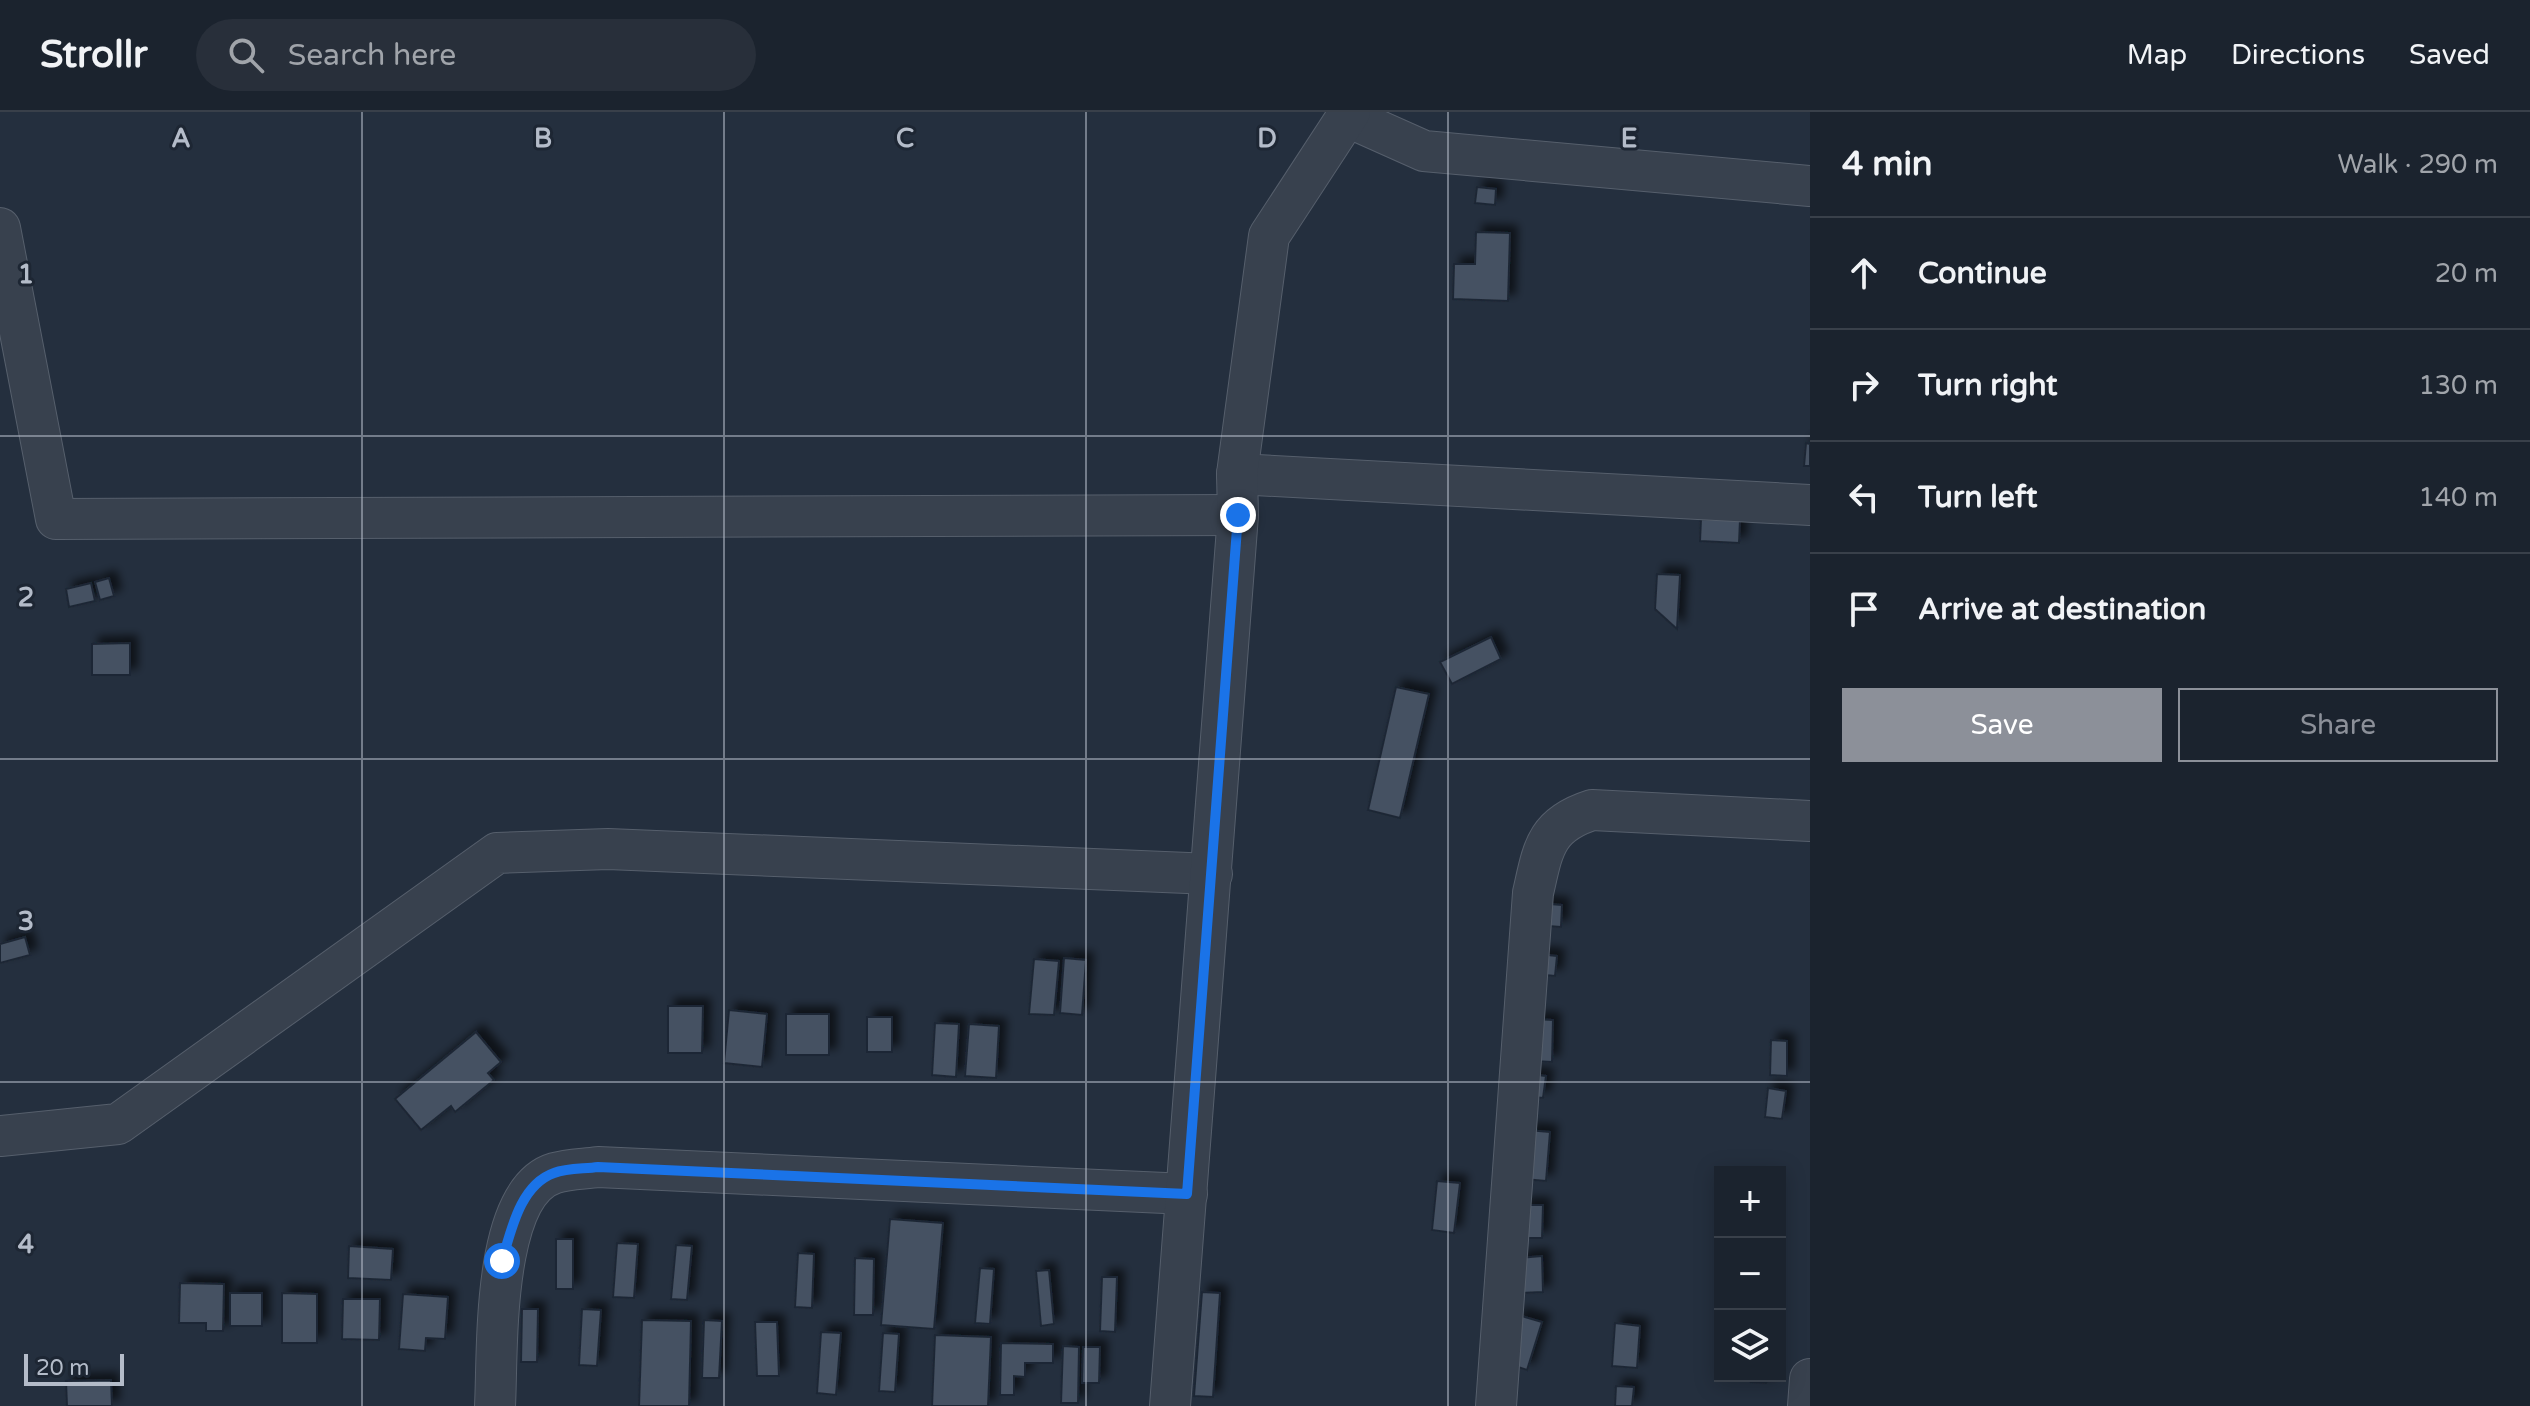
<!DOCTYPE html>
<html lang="en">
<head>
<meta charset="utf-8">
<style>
	body { margin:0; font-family:"Varela Round",sans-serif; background:#282f3a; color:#f1f3f6 }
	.controls { position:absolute; right:24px; bottom:24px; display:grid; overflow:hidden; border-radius:0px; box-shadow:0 4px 20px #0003 }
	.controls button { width:72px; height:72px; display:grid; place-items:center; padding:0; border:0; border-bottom:2px solid #39404a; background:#1b232e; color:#f1f3f6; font:40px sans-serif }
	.scale { position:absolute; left:24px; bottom:20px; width:100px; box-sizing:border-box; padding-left:8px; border:4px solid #b4bcc9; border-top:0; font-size:22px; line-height:28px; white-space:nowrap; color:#b4bcc9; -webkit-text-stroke:6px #1d2633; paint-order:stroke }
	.stop { position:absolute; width:24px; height:24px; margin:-18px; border:6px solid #1a73e8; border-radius:50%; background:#fff }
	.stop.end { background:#1a73e8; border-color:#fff; box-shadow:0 2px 8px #0008 }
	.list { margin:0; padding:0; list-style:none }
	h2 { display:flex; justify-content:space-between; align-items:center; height:104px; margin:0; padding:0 32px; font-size:34px }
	h2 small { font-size:26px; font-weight:400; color:#a0a4aa }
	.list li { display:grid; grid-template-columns:52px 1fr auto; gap:24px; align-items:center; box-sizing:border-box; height:112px; padding:0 32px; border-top:2px solid #39404a }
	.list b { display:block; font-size:30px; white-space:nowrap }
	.list em { font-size:26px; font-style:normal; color:#a0a4aa }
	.actions { display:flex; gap:16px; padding:24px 32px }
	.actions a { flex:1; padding:18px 0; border:2px solid #8c9099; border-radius:0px; text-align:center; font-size:28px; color:#8c9099 }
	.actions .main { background:#8c9099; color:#fff }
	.icon { flex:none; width:44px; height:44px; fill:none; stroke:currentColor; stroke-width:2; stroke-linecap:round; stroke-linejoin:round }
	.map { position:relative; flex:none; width:1810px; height:1294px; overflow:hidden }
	header { display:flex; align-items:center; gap:48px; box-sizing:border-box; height:112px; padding:0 40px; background:#1b232e; border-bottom:2px solid #39404a }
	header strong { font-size:38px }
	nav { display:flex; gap:44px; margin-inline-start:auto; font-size:28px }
	.search { width:560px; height:72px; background:#282f3a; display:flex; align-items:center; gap:20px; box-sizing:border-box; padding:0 28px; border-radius:44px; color:#a0a4aa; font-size:30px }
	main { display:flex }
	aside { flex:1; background:#1b232e }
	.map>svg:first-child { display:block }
</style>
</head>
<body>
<header>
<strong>Strollr</strong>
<div class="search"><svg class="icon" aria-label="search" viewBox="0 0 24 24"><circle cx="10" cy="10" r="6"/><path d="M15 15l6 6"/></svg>Search here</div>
<nav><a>Map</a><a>Directions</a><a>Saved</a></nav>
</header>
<main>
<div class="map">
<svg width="1810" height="1294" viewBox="0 0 1810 1294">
	<defs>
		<filter id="shadow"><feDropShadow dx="7" dy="-7" stdDeviation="4" flood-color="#0009"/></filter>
	</defs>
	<rect width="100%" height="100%" fill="#242f3e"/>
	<!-- building -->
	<g fill="#455162" stroke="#1f2835" stroke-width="2" filter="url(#shadow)">
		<polygon points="1477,75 1496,77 1495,93 1475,91"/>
		<polygon points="1476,120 1510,121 1508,189 1453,187 1454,152 1475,152"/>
		<polygon points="1806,331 1810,332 1810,354 1804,354"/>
		<polygon points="1701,407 1740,408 1739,431 1700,429"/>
		<polygon points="1657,462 1680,463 1677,517 1655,497"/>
		<polygon points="109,466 114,484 100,488 95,470"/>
		<polygon points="91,471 95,489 69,495 66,477"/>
		<polygon points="1491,525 1501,547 1452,572 1440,550"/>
		<polygon points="130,531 130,563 92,563 92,532"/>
		<polygon points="1396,575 1429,582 1400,706 1368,698"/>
		<polygon points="1536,791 1562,793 1561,815 1535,813"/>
		<polygon points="25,825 30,843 0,851 0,832"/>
		<polygon points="1538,842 1557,844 1555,864 1535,862"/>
		<polygon points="1064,846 1086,848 1082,903 1060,901"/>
		<polygon points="1034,847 1059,849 1054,903 1029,902"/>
		<polygon points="668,894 703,894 702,941 668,941"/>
		<polygon points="729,898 767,902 762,955 724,951"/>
		<rect x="786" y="902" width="43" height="41"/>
		<rect x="867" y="905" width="25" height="35"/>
		<polygon points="1533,907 1553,908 1552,950 1533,949"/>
		<polygon points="935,911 959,912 956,965 932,963"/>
		<polygon points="969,912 999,914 996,966 965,964"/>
		<polygon points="476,920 501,950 488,961 494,968 455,1000 451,994 421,1018 395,987"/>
		<polygon points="1771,928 1787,929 1787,964 1770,963"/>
		<polygon points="1528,962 1546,964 1543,986 1525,984"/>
		<polygon points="1768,976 1786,979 1782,1007 1765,1005"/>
		<polygon points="1527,1018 1550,1020 1546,1069 1524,1067"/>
		<polygon points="1437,1069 1460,1071 1454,1121 1432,1118"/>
		<polygon points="1522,1093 1543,1093 1542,1126 1521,1126"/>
		<polygon points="890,1107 943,1111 934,1217 881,1213"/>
		<rect x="556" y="1127" width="17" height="50"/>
		<polygon points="617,1131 638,1132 634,1186 613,1185"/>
		<polygon points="676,1133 692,1134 687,1188 671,1187"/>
		<polygon points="349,1134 393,1137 391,1168 348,1166"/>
		<polygon points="798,1141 814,1142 812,1196 795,1195"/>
		<polygon points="1542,1144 1543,1180 1520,1181 1519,1146"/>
		<polygon points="855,1146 874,1147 873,1203 854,1203"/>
		<polygon points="980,1156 994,1157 990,1212 975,1211"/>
		<polygon points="1049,1158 1054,1212 1041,1214 1036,1159"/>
		<polygon points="1102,1165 1117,1165 1115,1220 1100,1219"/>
		<polygon points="180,1171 224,1172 223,1219 206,1219 206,1211 179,1211"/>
		<polygon points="1202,1180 1220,1181 1213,1285 1194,1284"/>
		<rect x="230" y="1181" width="32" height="33"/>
		<polygon points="282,1181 317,1182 317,1231 282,1231"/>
		<polygon points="403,1182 448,1185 445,1227 426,1226 425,1239 399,1237"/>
		<polygon points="343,1187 380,1187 379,1228 342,1227"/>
		<polygon points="522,1197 538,1197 537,1250 521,1250"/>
		<polygon points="582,1197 601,1198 597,1254 579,1253"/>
		<polygon points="1518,1203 1542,1210 1527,1258 1503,1250"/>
		<polygon points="642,1208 691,1209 689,1294 639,1294"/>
		<polygon points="704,1208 722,1209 719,1266 702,1266"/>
		<polygon points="755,1210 777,1210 779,1264 757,1264"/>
		<polygon points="1615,1211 1640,1214 1637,1256 1612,1254"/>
		<polygon points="821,1220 841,1221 836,1283 817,1281"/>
		<polygon points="883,1221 899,1222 895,1280 879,1279"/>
		<polygon points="935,1223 991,1225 988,1294 932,1294"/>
		<polygon points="1001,1231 1053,1232 1053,1251 1025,1251 1025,1265 1014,1264 1014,1283 1000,1283"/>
		<polygon points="1063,1234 1079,1235 1078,1291 1061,1291"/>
		<polygon points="1083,1235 1100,1235 1099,1271 1082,1271"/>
		<polygon points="1752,1264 1767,1264 1766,1271 1751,1270"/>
		<polygon points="111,1268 112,1294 67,1294 66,1269"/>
		<polygon points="1616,1274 1634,1275 1632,1294 1615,1294"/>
	</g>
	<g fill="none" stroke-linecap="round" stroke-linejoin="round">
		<defs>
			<g id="minor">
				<polyline points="1348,5 1424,39 1810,74"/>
				<polyline points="0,116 56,407 1238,403"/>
				<polyline points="1237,362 1810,393"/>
				<polyline points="0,1024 118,1012 497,741 608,737 1212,762"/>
				<path d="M495,1294c3,-54 -4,-214 60,-233 13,-4 29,-4 43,-6l589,27"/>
				<polyline points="1170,1294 1238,403 1237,362 1269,124 1350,0"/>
				<path d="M1496,1294l37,-513c10,-44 12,-68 59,-83l218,11"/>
				<polyline points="1808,1294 1810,1267"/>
			</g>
		</defs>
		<!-- minor casing -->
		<use href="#minor" stroke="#565f6c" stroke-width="42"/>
		<!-- minor -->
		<use href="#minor" stroke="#38414e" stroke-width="40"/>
	</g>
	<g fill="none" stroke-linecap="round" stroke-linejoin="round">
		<!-- route -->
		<path stroke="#1a73e8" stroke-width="10" d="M502,1149c9,-30 18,-76 52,-88 13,-5 30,-4 44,-6l589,27 51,-679"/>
	</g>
	<!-- grid -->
	<path fill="none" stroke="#b4bcc9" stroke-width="2" stroke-opacity="0.55" d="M362,0v1294M724,0v1294M1086,0v1294M1448,0v1294M0,324h1810M0,647h1810M0,970h1810"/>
	<g font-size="26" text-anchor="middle" font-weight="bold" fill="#b4bcc9" stroke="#1d2633" stroke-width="6" stroke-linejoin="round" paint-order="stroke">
		<text x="181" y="35">A</text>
		<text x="543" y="35">B</text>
		<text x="905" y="35">C</text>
		<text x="1267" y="35">D</text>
		<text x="1629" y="35">E</text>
		<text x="26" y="171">1</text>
		<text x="26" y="494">2</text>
		<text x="26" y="818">3</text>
		<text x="26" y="1141">4</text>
	</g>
</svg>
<div class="controls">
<button>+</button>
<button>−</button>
<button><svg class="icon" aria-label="layers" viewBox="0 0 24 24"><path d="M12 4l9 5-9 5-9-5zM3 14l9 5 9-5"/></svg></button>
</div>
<div class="scale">20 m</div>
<div class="stop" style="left:502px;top:1149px"></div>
<div class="stop end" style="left:1238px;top:403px"></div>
</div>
<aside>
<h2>4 min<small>Walk · 290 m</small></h2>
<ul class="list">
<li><svg class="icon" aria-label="ahead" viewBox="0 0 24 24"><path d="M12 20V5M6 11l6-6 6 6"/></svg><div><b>Continue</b></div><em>20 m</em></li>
<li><svg class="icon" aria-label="right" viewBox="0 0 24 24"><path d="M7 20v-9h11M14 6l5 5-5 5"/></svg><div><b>Turn right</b></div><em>130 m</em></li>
<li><svg class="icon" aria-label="left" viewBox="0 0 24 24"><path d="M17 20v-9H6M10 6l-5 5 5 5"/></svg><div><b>Turn left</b></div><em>140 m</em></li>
<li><svg class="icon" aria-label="arrive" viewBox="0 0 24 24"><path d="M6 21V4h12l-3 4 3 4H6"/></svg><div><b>Arrive at destination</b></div></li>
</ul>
<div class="actions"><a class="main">Save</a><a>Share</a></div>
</aside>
</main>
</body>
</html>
